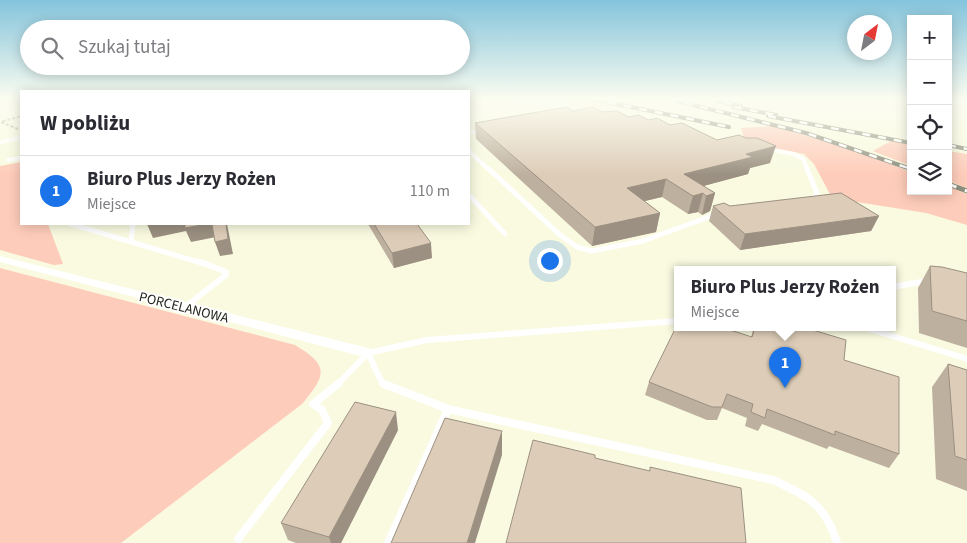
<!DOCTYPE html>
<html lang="pl">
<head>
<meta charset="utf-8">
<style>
	body { margin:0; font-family:"Source Sans 3",sans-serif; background:#f2f2f3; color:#2b2b33 }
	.controls { position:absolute; right:15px; top:15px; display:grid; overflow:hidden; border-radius:0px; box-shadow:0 2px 12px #0003 }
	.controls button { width:45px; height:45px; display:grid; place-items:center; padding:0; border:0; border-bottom:1px solid #e1e1e2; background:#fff; color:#2b2b33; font:25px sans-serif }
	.compass { position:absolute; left:847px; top:15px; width:45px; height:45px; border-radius:50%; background:#fff; box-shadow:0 2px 12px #0003; rotate:32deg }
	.you { position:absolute; left:549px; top:260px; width:18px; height:18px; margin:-12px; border:4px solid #fff; border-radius:50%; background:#1a73e8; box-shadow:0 0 0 8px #1a73e833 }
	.badge { display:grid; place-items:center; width:32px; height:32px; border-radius:50%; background:#1a73e8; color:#fff; font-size:16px; font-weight:700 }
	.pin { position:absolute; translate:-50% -41px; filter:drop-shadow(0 1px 2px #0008) }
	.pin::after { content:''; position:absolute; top:26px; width:18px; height:15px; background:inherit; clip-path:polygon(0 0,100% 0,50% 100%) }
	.popup { position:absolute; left:674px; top:266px; width:222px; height:65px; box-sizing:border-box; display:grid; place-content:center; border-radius:0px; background:#fff; filter:drop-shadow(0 1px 4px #0005); font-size:16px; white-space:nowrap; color:#7c7c81 }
	.popup b { font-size:19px; color:#2b2b33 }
	.popup::after { content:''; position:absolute; left:50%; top:100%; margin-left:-10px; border:10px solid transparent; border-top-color:#fff }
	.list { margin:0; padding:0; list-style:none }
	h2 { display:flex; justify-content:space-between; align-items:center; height:65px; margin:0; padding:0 20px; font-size:21px }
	h2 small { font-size:16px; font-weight:400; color:#7c7c81 }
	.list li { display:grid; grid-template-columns:32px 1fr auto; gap:15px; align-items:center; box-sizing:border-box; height:70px; padding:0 20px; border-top:1px solid #e1e1e2 }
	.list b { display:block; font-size:19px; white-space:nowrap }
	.list p { margin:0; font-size:16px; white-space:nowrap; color:#7c7c81 }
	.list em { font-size:16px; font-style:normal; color:#7c7c81 }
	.icon { flex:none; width:28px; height:28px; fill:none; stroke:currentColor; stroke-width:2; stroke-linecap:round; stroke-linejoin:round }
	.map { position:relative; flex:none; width:967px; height:543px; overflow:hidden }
	.search { position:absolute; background:#fff; box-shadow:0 2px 12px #0003; left:20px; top:20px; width:450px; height:55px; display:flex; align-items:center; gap:12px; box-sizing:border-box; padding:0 18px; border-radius:28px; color:#7c7c81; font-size:19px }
	.panel { position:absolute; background:#fff; box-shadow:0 2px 12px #0003; left:20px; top:90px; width:450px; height:135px; border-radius:0px }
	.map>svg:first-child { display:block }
</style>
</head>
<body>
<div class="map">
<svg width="967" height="543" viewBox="0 0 967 543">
	<rect width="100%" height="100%" fill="#f9fae0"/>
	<!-- green -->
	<g fill="#feccba">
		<polygon points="773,126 852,149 911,172 911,191 948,191 948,186 967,194 967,225 926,213 832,198 814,164 804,154 743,142 744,138 741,128"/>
		<polygon points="891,141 911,144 911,166 873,151"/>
		<polygon points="948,151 967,154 967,188 948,181"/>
		<polygon points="21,162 21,224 48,224 63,264 54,265 0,250 0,166"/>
		<path d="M0,268l295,77c35,21 31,30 7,59l-181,139h-121z"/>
	</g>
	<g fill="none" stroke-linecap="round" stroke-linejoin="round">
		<!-- path -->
		<polyline stroke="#b3b4a0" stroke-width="2" stroke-dasharray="3 2" stroke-linecap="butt" points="18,129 1,122 21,116"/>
		<!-- service-far3 -->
		<g stroke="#fff" stroke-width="4">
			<polyline points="510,99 555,107 569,106 543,99"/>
			<polyline points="568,107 586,110"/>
			<polyline points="469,133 481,131"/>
			<polyline points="767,149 794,154 803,159 808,171"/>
			<polyline points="469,151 490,171"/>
			<polyline points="8,160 21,158"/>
		</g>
		<!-- service-far2 -->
		<g stroke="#fff" stroke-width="5">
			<polyline points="489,169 560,235 577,247 592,251 643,241 717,214"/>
			<polyline points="807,169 817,193 811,201"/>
			<polyline points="469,195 505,234"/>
			<polyline points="71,224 205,264"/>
			<polyline points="131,242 133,224"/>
		</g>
		<!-- service-far1 -->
		<g stroke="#fff" stroke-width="6">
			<polyline points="892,287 927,281"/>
			<polyline points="185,307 226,275 226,272 201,262"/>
			<polyline points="863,327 967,359"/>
			<polyline points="368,353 382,383 387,385"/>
			<polyline points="337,385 368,353 427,340 678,321"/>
		</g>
		<!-- service -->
		<g stroke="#fff" stroke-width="8">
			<path d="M384,384l64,25 325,71c34,15 53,25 64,63"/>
			<polyline points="238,539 328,423 322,410 313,404 338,384"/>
			<polyline points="388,543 448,409"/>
		</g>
		<!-- minor -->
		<g fill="#fff" fill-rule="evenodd">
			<polygon points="21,136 21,140 0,144 0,140"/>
			<polygon points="0,256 368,348 373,350 375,353 373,356 368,358 0,262"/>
		</g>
		<defs>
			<g id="rail-far1">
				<polyline points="592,99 729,127"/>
				<polyline points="669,99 806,133 911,169"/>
				<polyline points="708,99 741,106"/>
				<polyline points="734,107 776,115"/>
				<polyline points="768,116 911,143"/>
				<polyline points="948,145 967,149"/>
			</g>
			<polyline id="rail" points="948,184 967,191"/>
		</defs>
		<!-- rail-far1 casing -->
		<use href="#rail-far1" stroke="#8d8e7c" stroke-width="4"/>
		<!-- rail casing -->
		<use href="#rail" stroke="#8d8e7c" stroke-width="5"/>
		<!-- rail-far1 -->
		<use href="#rail-far1" stroke="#fff" stroke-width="2.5" stroke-dasharray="8" stroke-linecap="butt"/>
		<!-- rail -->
		<use href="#rail" stroke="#fff" stroke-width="3" stroke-dasharray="9" stroke-linecap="butt"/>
	</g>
	<!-- wall -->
	<g fill="#beb09e">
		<polygon points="573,111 602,112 648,120 670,125 717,140 770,163 750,168 748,174 703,186 715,193 710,211 702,215 698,212 688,214 662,197 644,201 660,213 656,232 592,246 476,139 475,123"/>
		<polygon points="713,206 730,206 879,216 871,231 740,250 709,221"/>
		<polygon points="368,224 417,224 432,258 394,268"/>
		<polygon points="930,266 967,273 967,348 919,333 918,288"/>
		<polygon points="754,327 803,327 844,360 899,454 889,468 829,446 827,449 762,424 758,431 745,426 747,418 722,408 717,420 707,420 645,395 649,382 751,337"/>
		<polygon points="948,364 967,370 967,491 936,479 932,387"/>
		<polygon points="398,430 341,543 296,543 288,540 281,523"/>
	</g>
	<!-- shaded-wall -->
	<g fill="#9b9081">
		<polygon points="776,146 770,163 750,168 748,174 685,191 684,174 746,154"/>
		<polygon points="666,179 662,197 624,206 627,188"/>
		<polygon points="703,193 698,212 688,214 693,196"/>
		<polygon points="715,193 710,211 702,215 706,196"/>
		<polygon points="660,213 656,232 592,246 595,227"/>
		<polygon points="879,216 871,231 740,250 745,234"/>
		<polygon points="147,224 212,224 216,237 191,242 186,231 153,238"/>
		<polygon points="226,224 227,224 233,254 220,256 215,242"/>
		<polygon points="431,243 432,258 394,268 392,253"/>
		<polygon points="396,412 398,430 341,543 331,543 329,537"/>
		<polygon points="502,431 502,455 475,543 467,543"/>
	</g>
	<!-- building -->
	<g fill="#ddcdb8" stroke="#9b9081">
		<polygon points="567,107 573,111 593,107 602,112 617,111 629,117 639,115 648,120 657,118 670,125 682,123 717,140 739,135 746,138 757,138 776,146 746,154 753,157 684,174 715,193 706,196 703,193 693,196 666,179 627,188 660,213 595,227 475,123"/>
		<polygon points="841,193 879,216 745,234 713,206 724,203 730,206"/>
		<polygon points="185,224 207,224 185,228"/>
		<polygon points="212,224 226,224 228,239 215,242"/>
		<polygon points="374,224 417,224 431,243 392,253"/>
		<polygon points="930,266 942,267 967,273 967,321 932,311"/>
		<polygon points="678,323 678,327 721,327 752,337 755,327 803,327 846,340 844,360 899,377 899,454 835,431 835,435 767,409 765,418 751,412 753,404 727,394 722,407 712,407 649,382"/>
		<polygon points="948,364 967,370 967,460 955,456"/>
		<polygon points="355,402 396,412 329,537 281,523"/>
		<polygon points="445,418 502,431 467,543 391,543"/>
		<polygon points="533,440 595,455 595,458 650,471 650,467 741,488 746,543 506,543"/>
	</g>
	<!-- sky -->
	<linearGradient id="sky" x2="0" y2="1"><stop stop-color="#84c4dc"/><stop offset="0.57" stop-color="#fcfdf1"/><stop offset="1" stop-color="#fcfdf1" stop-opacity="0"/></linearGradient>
	<rect width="967" height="175" fill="url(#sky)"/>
	<g text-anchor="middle" stroke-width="4" stroke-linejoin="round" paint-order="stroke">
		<!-- street labels -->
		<g font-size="14" fill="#25261c" stroke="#fff">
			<text transform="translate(184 307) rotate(14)" y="5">PORCELANOWA</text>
		</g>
	</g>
</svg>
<div class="controls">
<button>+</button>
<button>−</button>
<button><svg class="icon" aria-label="locate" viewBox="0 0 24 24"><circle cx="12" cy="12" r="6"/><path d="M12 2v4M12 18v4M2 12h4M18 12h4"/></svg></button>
<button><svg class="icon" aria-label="layers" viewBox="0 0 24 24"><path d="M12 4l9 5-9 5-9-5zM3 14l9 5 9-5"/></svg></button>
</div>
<svg class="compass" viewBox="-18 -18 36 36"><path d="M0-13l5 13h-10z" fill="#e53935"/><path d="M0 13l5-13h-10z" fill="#7c7c81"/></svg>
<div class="you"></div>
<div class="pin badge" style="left:785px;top:388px">1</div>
<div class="popup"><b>Biuro Plus Jerzy Rożen</b>Miejsce</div>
<div class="search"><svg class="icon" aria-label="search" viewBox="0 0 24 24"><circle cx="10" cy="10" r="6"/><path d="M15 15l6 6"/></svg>Szukaj tutaj</div>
<section class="panel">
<h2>W pobliżu<small></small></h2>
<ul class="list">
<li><span class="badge">1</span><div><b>Biuro Plus Jerzy Rożen</b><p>Miejsce</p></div><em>110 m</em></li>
</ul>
</section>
</div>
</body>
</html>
